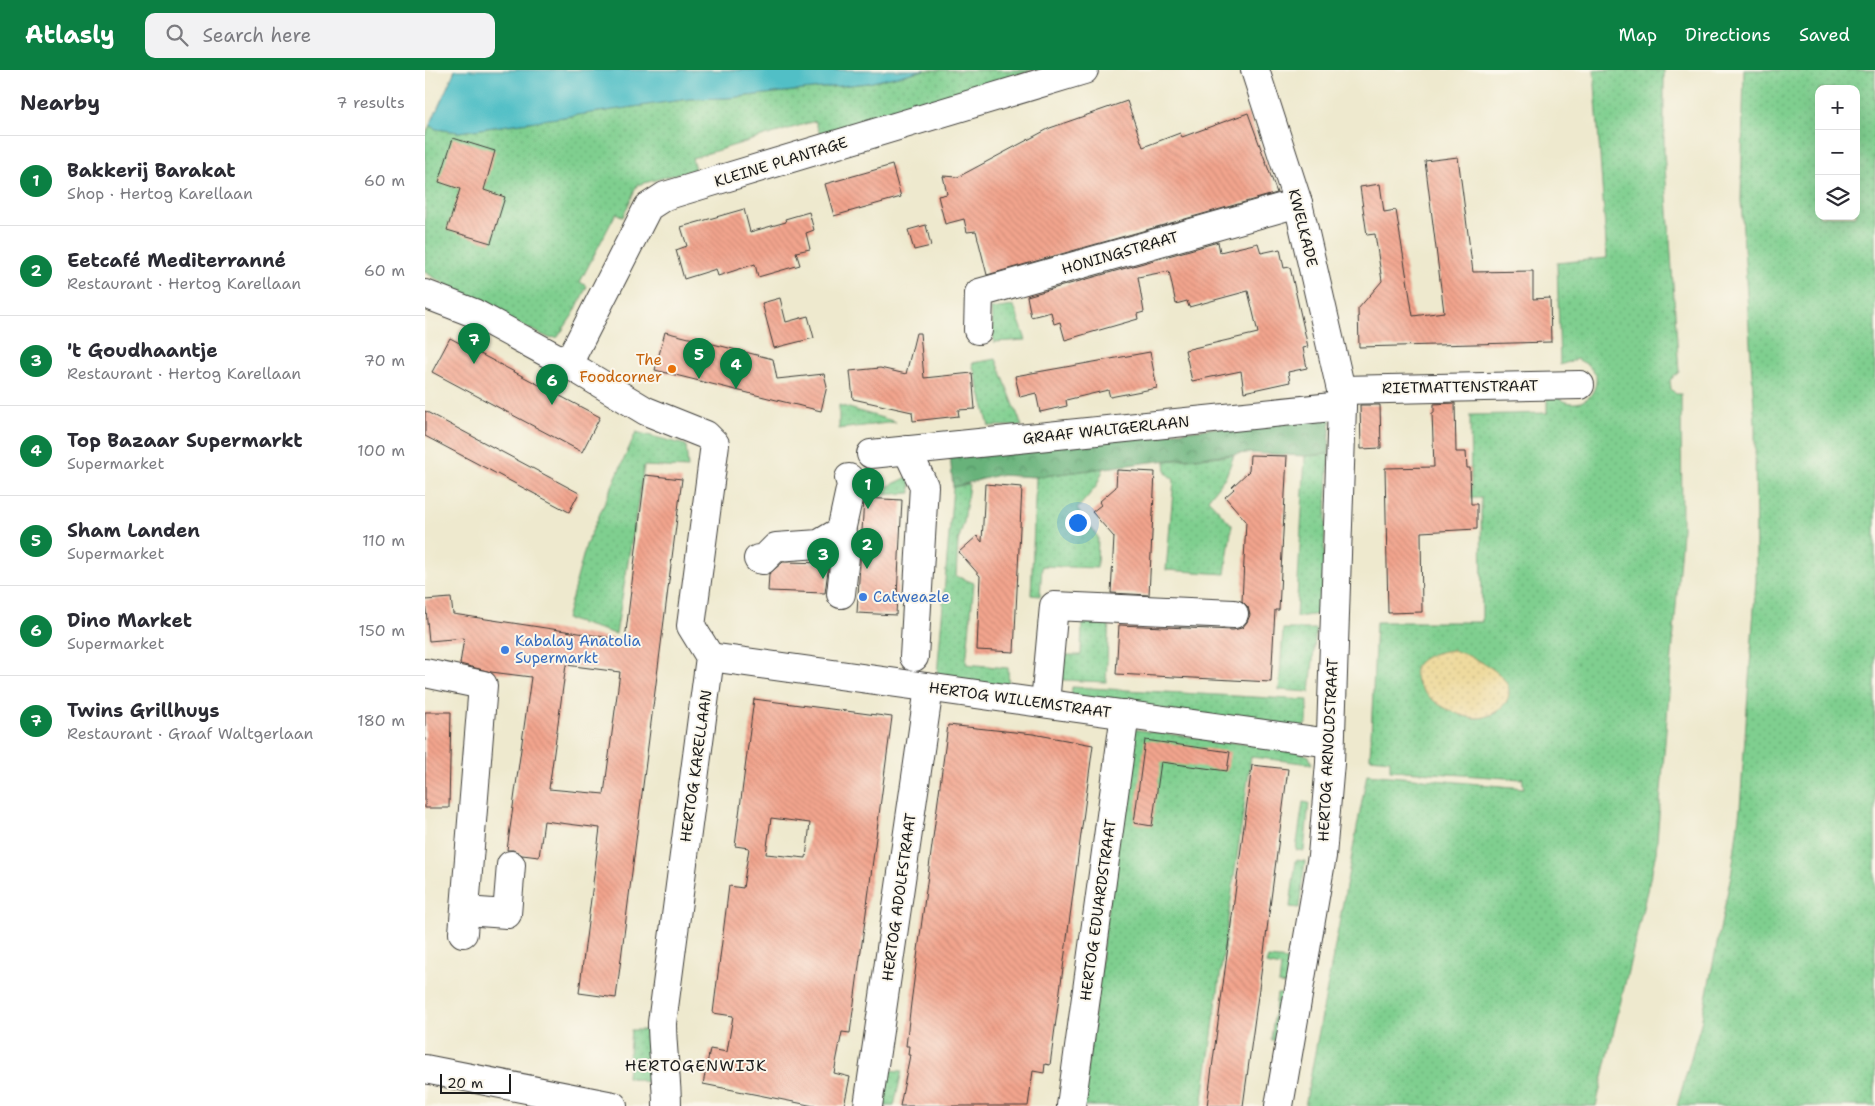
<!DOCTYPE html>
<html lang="en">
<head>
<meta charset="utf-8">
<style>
	body { margin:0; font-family:"Shantell Sans",sans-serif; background:#f2f2f3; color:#2b2b33 }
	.controls { position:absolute; right:15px; top:15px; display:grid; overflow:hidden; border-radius:10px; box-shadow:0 5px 20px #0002 }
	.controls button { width:45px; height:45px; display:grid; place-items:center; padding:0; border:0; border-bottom:1px solid #e1e1e2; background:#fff; color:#2b2b33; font:25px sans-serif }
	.scale { position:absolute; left:15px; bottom:12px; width:71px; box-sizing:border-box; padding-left:5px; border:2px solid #1c1c1c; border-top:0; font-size:14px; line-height:18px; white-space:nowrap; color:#1c1c1c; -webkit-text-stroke:4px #fbf7ec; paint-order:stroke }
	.you { position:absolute; left:652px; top:452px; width:18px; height:18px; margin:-12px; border:4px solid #fff; border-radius:50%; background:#1a73e8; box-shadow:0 0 0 8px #1a73e833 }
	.badge { display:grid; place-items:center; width:32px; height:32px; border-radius:50%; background:#0b8043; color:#fff; font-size:16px; font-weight:700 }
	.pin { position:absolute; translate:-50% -41px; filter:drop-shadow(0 1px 2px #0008) }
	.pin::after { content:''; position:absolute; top:26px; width:18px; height:15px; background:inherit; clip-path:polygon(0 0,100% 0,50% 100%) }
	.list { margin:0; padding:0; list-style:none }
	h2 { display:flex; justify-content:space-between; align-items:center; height:65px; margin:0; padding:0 20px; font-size:21px }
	h2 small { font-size:16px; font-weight:400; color:#7c7c81 }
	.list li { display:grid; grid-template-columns:32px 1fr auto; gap:15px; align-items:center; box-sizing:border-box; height:90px; padding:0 20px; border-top:1px solid #e1e1e2 }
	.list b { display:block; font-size:19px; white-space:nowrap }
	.list p { margin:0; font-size:16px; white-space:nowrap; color:#7c7c81 }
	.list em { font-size:16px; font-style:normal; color:#7c7c81 }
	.icon { flex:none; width:28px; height:28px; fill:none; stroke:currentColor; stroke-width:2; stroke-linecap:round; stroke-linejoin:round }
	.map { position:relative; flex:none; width:1450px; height:1036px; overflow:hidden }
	header { display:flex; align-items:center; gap:30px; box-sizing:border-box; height:70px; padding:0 25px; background:#0b8043; color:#fff }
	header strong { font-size:24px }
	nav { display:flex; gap:28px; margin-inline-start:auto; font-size:18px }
	.search { width:350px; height:45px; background:#f2f2f3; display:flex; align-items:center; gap:12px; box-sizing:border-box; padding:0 18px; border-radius:10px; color:#7c7c81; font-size:19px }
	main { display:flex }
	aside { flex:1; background:#fff }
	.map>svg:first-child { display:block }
</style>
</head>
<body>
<header>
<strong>Atlasly</strong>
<div class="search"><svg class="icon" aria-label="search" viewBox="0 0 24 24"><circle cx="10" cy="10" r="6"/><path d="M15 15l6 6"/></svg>Search here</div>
<nav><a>Map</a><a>Directions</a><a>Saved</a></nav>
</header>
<main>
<aside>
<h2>Nearby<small>7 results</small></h2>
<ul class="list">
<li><span class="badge">1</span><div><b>Bakkerij Barakat</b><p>Shop · Hertog Karellaan</p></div><em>60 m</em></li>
<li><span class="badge">2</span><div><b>Eetcafé Mediterranné</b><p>Restaurant · Hertog Karellaan</p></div><em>60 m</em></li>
<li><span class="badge">3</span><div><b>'t Goudhaantje</b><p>Restaurant · Hertog Karellaan</p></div><em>70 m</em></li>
<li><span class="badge">4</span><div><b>Top Bazaar Supermarkt</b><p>Supermarket</p></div><em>100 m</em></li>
<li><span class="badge">5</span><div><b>Sham Landen</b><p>Supermarket</p></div><em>110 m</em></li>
<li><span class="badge">6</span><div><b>Dino Market</b><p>Supermarket</p></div><em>150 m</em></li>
<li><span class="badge">7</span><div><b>Twins Grillhuys</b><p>Restaurant · Graaf Waltgerlaan</p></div><em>180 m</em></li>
</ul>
</aside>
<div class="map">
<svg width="1450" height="1036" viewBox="0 0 1450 1036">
	<defs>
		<pattern id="grass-dots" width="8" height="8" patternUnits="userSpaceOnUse" patternTransform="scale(1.25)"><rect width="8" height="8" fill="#7fcf8f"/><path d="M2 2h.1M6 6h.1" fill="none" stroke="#6db17b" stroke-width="1.8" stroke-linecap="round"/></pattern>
		<pattern id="forest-crowns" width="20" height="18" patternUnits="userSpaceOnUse" patternTransform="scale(1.25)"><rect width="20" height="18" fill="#67b27a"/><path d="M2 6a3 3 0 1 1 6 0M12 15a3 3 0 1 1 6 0" fill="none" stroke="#549063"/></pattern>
		<pattern id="sand-dots" width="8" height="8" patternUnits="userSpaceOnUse" patternTransform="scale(1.25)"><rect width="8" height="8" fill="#eeda9e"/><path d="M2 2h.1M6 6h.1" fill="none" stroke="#ccba88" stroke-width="1.8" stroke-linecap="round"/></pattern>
		<pattern id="building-back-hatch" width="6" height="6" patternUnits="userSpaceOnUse" patternTransform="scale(1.25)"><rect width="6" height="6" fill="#f2a48d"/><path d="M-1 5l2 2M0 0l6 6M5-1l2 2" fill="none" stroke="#cf8d79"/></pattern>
	</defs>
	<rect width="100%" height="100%" fill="#fbf7ec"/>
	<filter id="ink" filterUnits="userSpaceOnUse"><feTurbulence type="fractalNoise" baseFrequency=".02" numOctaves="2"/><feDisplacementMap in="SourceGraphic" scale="10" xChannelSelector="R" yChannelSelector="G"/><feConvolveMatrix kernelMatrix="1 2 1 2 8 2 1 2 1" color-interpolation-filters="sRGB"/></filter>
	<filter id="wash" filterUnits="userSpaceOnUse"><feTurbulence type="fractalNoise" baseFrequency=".0096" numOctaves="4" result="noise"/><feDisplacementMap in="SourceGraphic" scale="20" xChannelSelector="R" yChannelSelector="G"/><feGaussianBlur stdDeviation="1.12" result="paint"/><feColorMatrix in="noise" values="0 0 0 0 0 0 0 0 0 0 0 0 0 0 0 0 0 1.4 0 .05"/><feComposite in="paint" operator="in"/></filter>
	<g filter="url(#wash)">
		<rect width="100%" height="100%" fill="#eee9ce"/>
		<!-- grass -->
		<g fill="url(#grass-dots)" stroke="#4e7656" fill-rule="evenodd">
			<polygon points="499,0 610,0 395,64 390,51 267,88 270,99 212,115 198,147 191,143 155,212 162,216 149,243 133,267 124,268 59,238 0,202 0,66 5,55 11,59 34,62 264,29 303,28 443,13"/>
			<path d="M1169,0h70v82l15,220 -9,8 1,9 5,5h5l1,138 -26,321 -60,253h-291l62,-332 157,14 -2,-11 -1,2 -131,-9v-10l-20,-2 6,-136h106l-1,-124h-10l-1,-83 77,-2v-24c6,4 13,11 20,13 18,5 31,-10 29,-27l-8,-10 -11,-6 -17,6 -3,-102 50,-5zM1027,580l28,11 13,10 3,42c-6,2 -12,5 -19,5 -18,1 -53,-22 -61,-38z"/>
			<path d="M1319,0h131v1036h-198l24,-83 31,-153 8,-62 16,-228 -1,-157 -14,-223zM1394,19h37v127h-37z"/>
			<polygon points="589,236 601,270 569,272 566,239"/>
			<polygon points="571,289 597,356 564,356 547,293"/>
			<polygon points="414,335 471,352 414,359"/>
			<polygon points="211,362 261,375 263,398 219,396 191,564 141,549 161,475"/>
			<polygon points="904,384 896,544 871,547 880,386"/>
			<polygon points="809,385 801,406 783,429 807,455 800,504 741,500 749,410 741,403 740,391"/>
			<polygon points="679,398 671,417 652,439 673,467 672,498 617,496 615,526 606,525 611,407"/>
			<polygon points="485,406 486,423 452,425 453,421"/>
			<polygon points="544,414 539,452 533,471 531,506 549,513 541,594 583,598 584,618 512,605 528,417"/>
			<polygon points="657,549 684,549 681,612 637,610 637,585 656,585"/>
			<polygon points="858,559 891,559 885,622 854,620"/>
			<polygon points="647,617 883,630 882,653 875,659 646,628"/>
			<polygon points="706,659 872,681 884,686 887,694 826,687 777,1036 657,1036"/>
			<polygon points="878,732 884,733 879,781 871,780"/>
			<polygon points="871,790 880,791 874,838 865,837"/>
			<polygon points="843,888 864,890 862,915 854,914 856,897 841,894"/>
			<polygon points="852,924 861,924 855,971 846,970"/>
			<polygon points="206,960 224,960 221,996 229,1014 202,1007"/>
			<polygon points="461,1000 477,1001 469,1036 454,1036"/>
		</g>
		<!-- forest -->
		<polygon fill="url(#forest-crowns)" stroke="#42674b" points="906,346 904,384 880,386 823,383 734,391 611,407 573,405 528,417 525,385"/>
		<!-- sand -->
		<path fill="url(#sand-dots)" stroke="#857b5d" d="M1027,580c18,5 70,27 54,52 -6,8 -12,12 -22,15 -33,9 -118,-56 -32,-67z"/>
		<!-- water -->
		<polygon fill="#51bfc6" stroke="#366e71" points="30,0 499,0 443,13 303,28 264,29 34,62 11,59 5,55"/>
		<g id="blocks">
			<!-- building -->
			<g fill="url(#building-back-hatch)" fill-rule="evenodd">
				<polygon points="702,31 718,77 755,63 757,67 823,43 852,123 562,205 551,161 542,162 539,149 520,154 513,126 522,124 518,106 533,107 625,58"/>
				<polygon points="28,68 70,81 59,120 80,127 66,173 22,160 35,119 14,112"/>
				<polygon points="1033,87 1048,202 1108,201 1108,229 1125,228 1126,272 934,277 933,239 957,211 950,164 942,165 935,117 955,114 959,142 971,140 988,246 1019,242 1000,91"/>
				<polygon points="467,95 476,127 409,146 400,114"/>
				<polygon points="319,139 325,162 361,152 360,149 384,142 389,160 381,163 385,179 371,182 375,195 333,207 330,194 293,206 291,199 259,209 251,180 262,176 256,157"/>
				<polygon points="501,155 506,176 489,180 483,160"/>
				<polygon points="793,172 795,182 833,173 836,183 855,179 859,198 865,197 883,277 878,278 882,298 863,302 865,312 819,322 816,301 767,311 760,280 833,263 823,221 764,237 762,231 751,234 744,201 713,207 719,242 712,244 713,249 640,270 635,252 629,254 626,242 606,247 602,226"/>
				<polygon points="355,228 361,252 383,246 389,268 349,278 337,233"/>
				<polygon points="240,262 348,289 352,309 399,304 402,316 396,341 230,300"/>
				<polygon points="491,263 495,263 499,308 547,303 550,339 533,340 534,346 488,351 487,342 428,329 425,301 455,298 481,304"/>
				<polygon points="25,268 175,347 157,382 7,302"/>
				<polygon points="725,282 732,318 685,327 683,320 641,330 642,336 615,342 611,323 595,327 590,306"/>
				<polygon points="1030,333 1031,382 1041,382 1042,398 1045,398 1046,434 1052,434 1052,459 996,462 997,542 963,543 960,398 1009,397 1007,343 1009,343 1009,334"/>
				<polygon points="935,335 955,335 956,378 936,379"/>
				<polygon points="0,341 154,423 144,442 0,366"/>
				<polygon points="825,385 862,386 854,540 850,540 846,612 691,604 694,555 808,560 817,558 822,552 825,545 823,537 817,531 821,451 800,427 809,419 807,417 824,401"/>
				<polygon points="692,400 730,402 724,525 686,523 689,467 667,442 676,435 674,432 691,417"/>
				<path d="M220,405l37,4 -66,519 -37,-5 21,-165 -56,-7 -5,36 -17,-2 -9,-5h-6l24,-173 -40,-5 -31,-8 4,-26 -35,3 -4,-41 26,-2 2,16 172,26zM141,595l54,7 -16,122 -55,-5z"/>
				<polygon points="560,414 597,417 589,582 552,580 555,506 534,482 552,466 557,472"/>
				<polygon points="439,428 477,430 471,545 432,543"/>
				<polygon points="358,492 404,493 400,523 343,521 344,504"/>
				<path d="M329,629l138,18 -42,316 -8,-1 -8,41 16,4 -6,29h-30l-111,-22 7,-35 17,3 6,-36 -20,-3 16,-127 14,2 6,-40 -14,-2zM346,748l39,5 -4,35 -40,-4z"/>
				<polygon points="0,642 26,642 24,738 0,738"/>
				<polygon points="523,655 608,664 668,675 625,995 620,994 619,1003 608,1001 603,1036 475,1036 485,985 483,985 484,976 481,976 486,933"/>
				<polygon points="720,670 805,682 802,701 736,692 727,756 709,753"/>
				<polygon points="827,695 863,699 841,867 818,1036 782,1036"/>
			</g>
		</g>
	</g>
	<g filter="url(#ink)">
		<use href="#blocks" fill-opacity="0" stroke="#3c3b37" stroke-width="1"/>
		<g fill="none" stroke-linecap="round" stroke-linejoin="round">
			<defs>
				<g id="minor">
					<polyline points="830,0 873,133 916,320 917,336 905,693 897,786 854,1036"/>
					<path d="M0,224l49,19 94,51 78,47 60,24 9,9 -24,182 19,31 -48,366c0,28 5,55 5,83"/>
					<polyline points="553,260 554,223 873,133"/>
					<polyline points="143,294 223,137 240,126 659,0"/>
					<polyline points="916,320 1155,315"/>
					<polyline points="482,380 499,416 489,587"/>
					<polyline points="446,384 917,336"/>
					<polyline points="416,461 421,477 416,524"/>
					<polyline points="333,489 338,490 351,477 394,474 416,461 426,415 424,408"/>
					<polyline points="285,587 905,673"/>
					<polyline points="0,603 58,615 38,863"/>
					<polyline points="620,633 629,536 809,544"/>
					<polyline points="40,841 82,844 86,795"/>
					<polyline points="0,999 188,1036"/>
					<polyline points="443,1036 504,618"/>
					<polyline points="646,1036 700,644"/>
				</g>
			</defs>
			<!-- minor casing -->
			<use href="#minor" stroke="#3c3b37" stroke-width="30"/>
			<!-- minor -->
			<use href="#minor" stroke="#fff" stroke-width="28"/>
		</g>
	</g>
	<!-- markers -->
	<circle fill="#e8710a" stroke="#fbf7ec" stroke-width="2" cx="247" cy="299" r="5"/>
	<g fill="#3f7fe0" stroke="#fbf7ec" stroke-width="2">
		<circle cx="438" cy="527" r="5"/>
		<circle cx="80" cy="580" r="5"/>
	</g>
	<g text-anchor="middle" stroke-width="4" stroke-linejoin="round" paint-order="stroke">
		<!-- street labels -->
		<g font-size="15" fill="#1c1c1c" stroke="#fbf7ec">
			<text transform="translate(356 92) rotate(-17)" y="5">KLEINE PLANTAGE</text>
			<text transform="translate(878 158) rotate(76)" y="5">KWELKADE</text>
			<text transform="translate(695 183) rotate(-16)" y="5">HONINGSTRAAT</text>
			<text transform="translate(1035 317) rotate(-1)" y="5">RIETMATTENSTRAAT</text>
			<text transform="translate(681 360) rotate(-6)" y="5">GRAAF WALTGERLAAN</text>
			<text transform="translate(595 630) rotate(8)" y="5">HERTOG WILLEMSTRAAT</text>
			<text transform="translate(903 680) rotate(-87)" y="5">HERTOG ARNOLDSTRAAT</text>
			<text transform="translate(271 696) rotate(-82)" y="5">HERTOG KARELLAAN</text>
			<text transform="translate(474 827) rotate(-82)" y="5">HERTOG ADOLFSTRAAT</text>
			<text transform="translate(673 840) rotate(-82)" y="5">HERTOG EDUARDSTRAAT</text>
		</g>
		<!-- food labels -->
		<g font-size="15" fill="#c56008" stroke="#fbf7ec" text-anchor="end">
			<text x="237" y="295">The<tspan x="237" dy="17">Foodcorner</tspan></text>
		</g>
		<!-- shop labels -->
		<g font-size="15" fill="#366cbe" stroke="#fbf7ec" text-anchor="start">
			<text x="448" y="532">Catweazle</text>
			<text x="90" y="576">Kabalay Anatolia<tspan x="90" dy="17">Supermarkt</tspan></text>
		</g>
		<!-- neighbourhood labels -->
		<g font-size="16" letter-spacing="1" fill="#1c1c1c" stroke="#fbf7ec">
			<text x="271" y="1001">HERTOGENWIJK</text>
		</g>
	</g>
</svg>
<div class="controls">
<button>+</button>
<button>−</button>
<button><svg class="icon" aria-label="layers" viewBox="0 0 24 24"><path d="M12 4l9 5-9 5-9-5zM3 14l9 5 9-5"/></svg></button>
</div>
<div class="scale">20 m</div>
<div class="you"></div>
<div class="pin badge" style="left:443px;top:439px">1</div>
<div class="pin badge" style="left:442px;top:499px">2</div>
<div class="pin badge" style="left:398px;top:509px">3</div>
<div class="pin badge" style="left:311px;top:319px">4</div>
<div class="pin badge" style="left:274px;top:309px">5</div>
<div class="pin badge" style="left:127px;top:335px">6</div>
<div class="pin badge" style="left:49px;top:294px">7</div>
</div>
</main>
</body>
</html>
